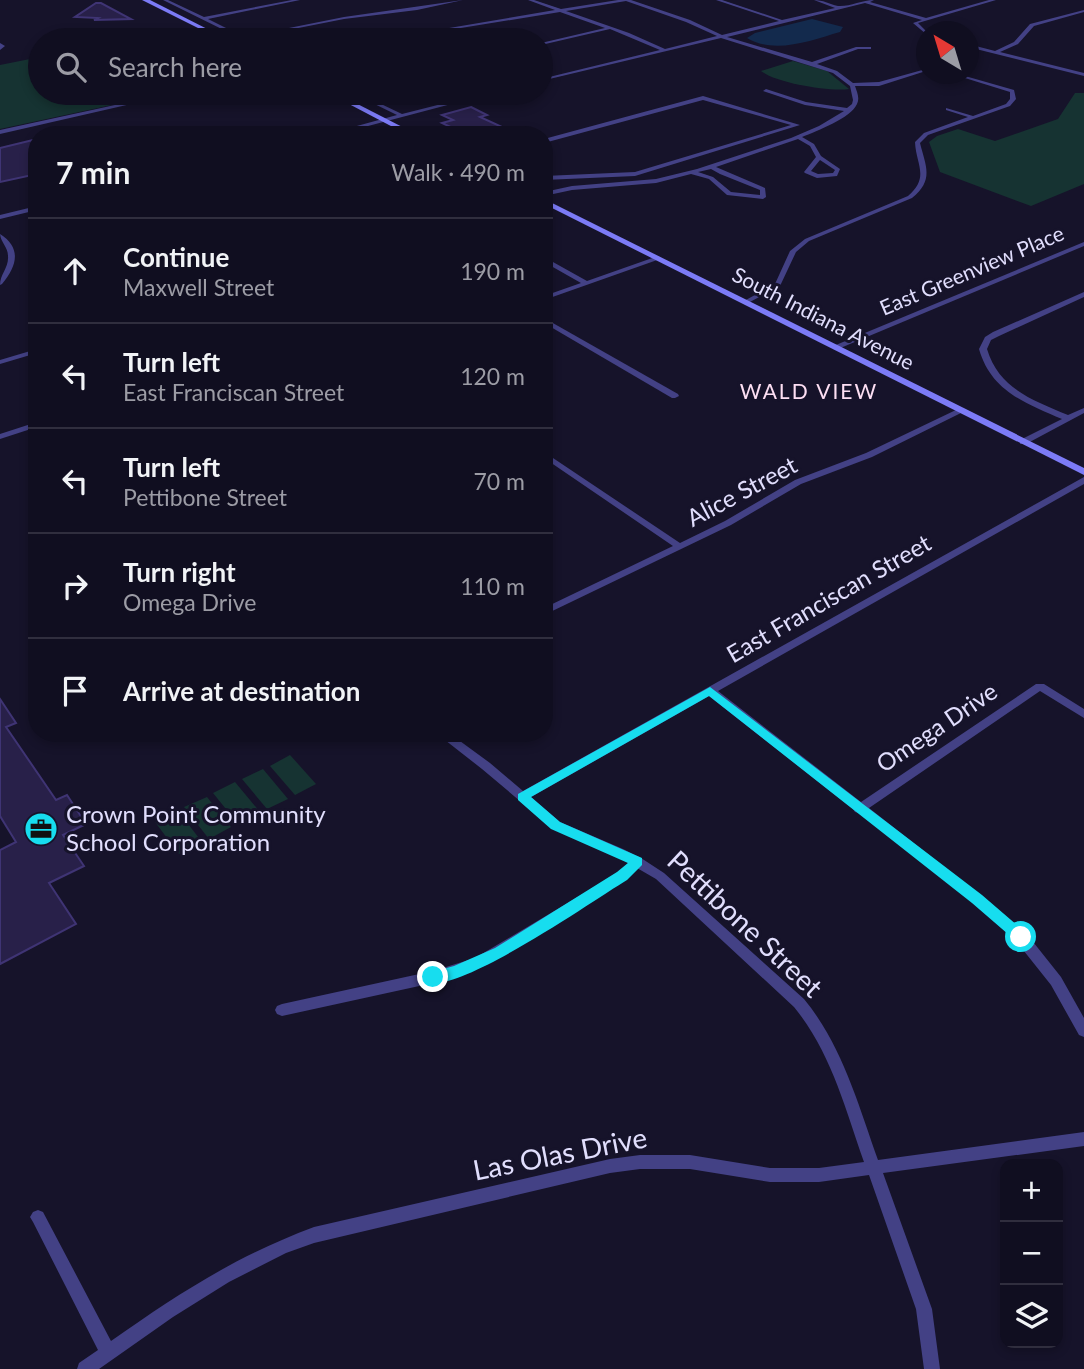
<!DOCTYPE html>
<html lang="en">
<head>
<meta charset="utf-8">
<style>
	body { margin:0; font-family:Lato,sans-serif; background:#1e1c2d; color:#f1f3f6 }
	.controls { position:absolute; right:21px; bottom:21px; display:grid; overflow:hidden; border-radius:14px; box-shadow:0 4px 10px #0003 }
	.controls button { width:63px; height:63px; display:grid; place-items:center; padding:0; border:0; border-bottom:2px solid #302e3e; background:#100e20; color:#f1f3f6; font:35px sans-serif }
	.compass { position:absolute; left:916px; top:21px; width:63px; height:63px; border-radius:50%; background:#100e20; box-shadow:0 4px 10px #0003; rotate:322deg }
	.stop { position:absolute; width:21px; height:21px; margin:-16px; border:5px solid #17ddef; border-radius:50%; background:#fff }
	.stop.end { background:#17ddef; border-color:#fff; box-shadow:0 2px 7px #0008 }
	.list { margin:0; padding:0; list-style:none }
	h2 { display:flex; justify-content:space-between; align-items:center; height:91px; margin:0; padding:0 28px; font-size:30px }
	h2 small { font-size:23px; font-weight:400; color:#9c9ca5 }
	.list li { display:grid; grid-template-columns:46px 1fr auto; gap:21px; align-items:center; box-sizing:border-box; height:105px; padding:0 28px; border-top:2px solid #302e3e }
	.list b { display:block; font-size:26px; white-space:nowrap }
	.list p { margin:0; font-size:23px; white-space:nowrap; color:#9c9ca5 }
	.list em { font-size:23px; font-style:normal; color:#9c9ca5 }
	.icon { flex:none; width:38px; height:38px; fill:none; stroke:currentColor; stroke-width:2; stroke-linecap:round; stroke-linejoin:round }
	.map { position:relative; flex:none; width:1084px; height:1369px; overflow:hidden }
	.search { position:absolute; background:#100e20; box-shadow:0 4px 10px #0003; left:28px; top:28px; width:525px; height:77px; display:flex; align-items:center; gap:18px; box-sizing:border-box; padding:0 24px; border-radius:38px; color:#9c9ca5; font-size:26px }
	.panel { position:absolute; background:#100e20; box-shadow:0 4px 10px #0003; left:28px; top:126px; width:525px; height:616px; border-radius:28px }
	.map>svg:first-child { display:block }
</style>
</head>
<body>
<div class="map">
<svg width="1084" height="1369" viewBox="0 0 1084 1369">
	<rect width="100%" height="100%" fill="#16132a"/>
	<!-- green -->
	<g fill="#163332">
		<polygon points="193,28 218,40 129,40"/>
		<polygon points="40,57 40,93 168,93 0,129 0,65"/>
		<path d="M793,61l34,10 22,18c-19,3 -73,-6 -88,-18z"/>
		<polygon points="1075,93 1084,93 1084,184 1031,206 940,172 929,142 937,136 958,129 995,141 1058,119"/>
		<polygon points="290,755 316,784 295,795 270,766"/>
		<polygon points="263,769 288,799 267,809 242,779"/>
		<polygon points="235,782 260,812 238,824 213,793"/>
		<polygon points="207,797 231,827 209,839 184,807"/>
		<polygon points="178,811 202,842 179,854 155,822"/>
	</g>
	<!-- water -->
	<path fill="#132a4d" d="M812,19l31,8 -3,5c-28,8 -65,23 -93,6l8,-5z"/>
	<!-- building -->
	<g fill="#282049" stroke="#3f3474" stroke-width="2">
		<polygon points="96,3 101,3 131,19 94,20 98,18 75,17"/>
		<polygon points="471,107 487,115 480,117 502,127 484,132 477,128 459,131 442,123 453,120 442,115"/>
		<polygon points="37,139 37,174 0,182 0,148"/>
		<polygon points="0,699 16,723 6,727 56,800 67,795 86,824 63,835 84,866 49,883 76,924 0,964 0,850 16,842 0,816"/>
	</g>
	<g fill="none" stroke-linecap="round" stroke-linejoin="round">
		<!-- minor -->
		<g fill="#434185" fill-rule="evenodd">
			<polygon points="163,0 168,0 204,17 292,0 300,0 208,19 244,37 344,17 463,0 417,10 344,19 248,38 249,40 244,40"/>
			<path d="M528,0h6l27,9 57,-9h13l59,20 32,15 57,-14 -63,-21h6l60,20 53,-12 -21,-8c9,0 15,4 24,6 11,1 24,-6 36,-6l-4,2 56,16 63,-18h7l-78,23 9,9 -1,2 -13,-11 9,-3 -57,-17 -138,34 85,25 44,-15h15v2h-13l-41,15 20,7 16,12 26,-1 47,-13v2l-47,15h-24c2,6 5,12 2,18 -6,14 -40,27 -55,33l12,7 7,12 19,13 -3,7 -20,2 -12,-5 -1,-1 12,-15 -6,-11 -12,-7 -82,28 49,21 1,9 -3,2 -36,-4 -18,-16 -18,-5 -35,9 -84,7 -28,6v-4l28,-6 84,-7 41,-10 94,-31 28,-12 25,-15 -39,-6 -42,-14 3,-2 40,13 41,6 5,-4 1,-4 -3,-14 -17,-13 -112,-35 -180,43v-2l119,-29 -50,-21 -69,16v-2l64,-15 -45,-16 -173,28h-9l177,-30zM626,1l60,21 31,14 -52,13 -36,-16 -63,-22zM820,160l15,10 -2,3 -15,1 -7,-3zM711,169l9,5 40,16v5l-29,-3 -18,-15 -15,-5z"/>
			<polygon points="1084,10 1084,12 1034,26 1018,44 1000,52 1084,73 1084,76 968,47 968,44 995,51 1014,42 1030,24"/>
			<polygon points="0,43 5,46 0,50"/>
			<path d="M952,74h6l56,16 2,9 -6,7 -82,29 -8,8c6,24 14,37 -8,55l-103,43 -13,11 -16,34 -32,17h-4v-2l31,-17 15,-33 15,-12 103,-43c22,-19 8,-31 7,-54l9,-9 44,-16 -22,-7v-2l27,8 33,-12 4,-5v-7z"/>
			<polygon points="170,93 179,93 0,134 0,130"/>
			<polygon points="352,93 358,93 402,114 485,93 493,93 334,135 324,135 397,115"/>
			<polygon points="703,96 800,125 635,176 544,180 544,176 635,172 791,125 703,100 544,143 544,139"/>
			<polygon points="37,206 37,210 0,219 0,215"/>
			<path d="M0,234c22,14 17,32 2,50l-2,1c0,-11 9,-17 8,-29 0,-9 -7,-13 -8,-22z"/>
			<polygon points="1084,242 1084,246 838,349 831,347"/>
			<polygon points="658,256 661,258 660,259 544,300 544,296 581,283 544,262 544,257 587,281"/>
			<path d="M1084,292v5l-85,39 -8,4 -4,9c12,40 46,51 81,66l16,-7v5l-58,31h-6v-4l42,-21c-37,-16 -71,-28 -83,-70l6,-12 8,-5z"/>
			<polygon points="544,318 678,394 679,396 675,398 672,398 544,323"/>
			<polygon points="37,349 37,353 0,364 0,360"/>
			<polygon points="958,409 964,409 965,411 872,457 801,484 731,525 544,615 544,608 673,546 544,458 544,452 680,543 725,521 795,480 866,453"/>
			<polygon points="37,422 37,427 0,439 0,434"/>
			<path d="M1084,477v7l-366,207 143,111 175,-118h8l40,25v9l-44,-27 -171,117 112,88 45,37 35,44 23,41v19l-5,-2 -28,-50 -35,-44 -43,-39 -114,-89 -4,-1 -2,-3 -144,-113 -178,101 29,25 63,27 18,9 23,15 140,126c38,46 54,105 74,161l206,-28v14l-201,27 49,136 8,60h-16l-8,-60 -47,-134 -50,7h-49l-80,-13h-50l-30,4 -296,70 -28,10 -57,29 -56,35 -74,52h-22l2,-6 19,-13 -65,-128 -3,-5 3,-5 5,-2 5,2 68,129c67,-47 125,-85 203,-114l296,-68 30,-4h50l80,13h49l45,-6c-19,-54 -33,-110 -70,-155l-138,-128 -19,-11 -11,11 -142,87 -51,17 -151,33 -5,-2 -2,-4 2,-4 5,-2 151,-33 42,-13 143,-85 10,-10 -13,-8 -63,-27 -70,-59 -46,-36h13l41,30 33,28z"/>
		</g>
		<!-- secondary -->
		<g fill="#7c7bf6" fill-rule="evenodd">
			<polygon points="142,0 150,0 229,40 222,40"/>
			<polygon points="328,93 336,93 418,135 408,135"/>
			<polygon points="544,199 1084,468 1084,475 544,204"/>
		</g>
	</g>
	<!-- route -->
	<path fill="#17ddef" d="M710,687l272,208 44,38v8h-10l-44,-38 -263,-207 -178,101 29,25 82,36v7l-15,15c-33,20 -166,113 -199,102v-9l26,-7 41,-18 122,-76 11,-9 -77,-34 -33,-29v-6z"/>
	<!-- icons -->
	<defs>
		<symbol id="office-disc" viewBox="-11 -11 22 22"><circle r="9.5" fill="#17ddef" stroke="#16132a"/><path d="M-6-3h4V-5.5h4V-3h4V5H-6ZM-1-4.5V-3h2v-1.5ZM-6 0V1H6V0Z" fill="#111"/></symbol>
	</defs>
	<g fill-rule="evenodd">
		<use href="#office-disc" x="22" y="810" width="38" height="38"/>
	</g>
	<g text-anchor="middle" stroke-width="6" stroke-linejoin="round" paint-order="stroke">
		<!-- far-street labels -->
		<g font-size="21" fill="#e1defd" stroke="#16132a">
			<text transform="translate(972 271) rotate(-23)" y="7">East Greenview Place</text>
			<text transform="translate(823 319) rotate(27)" y="7">South Indiana Avenue</text>
		</g>
		<!-- far-neighbourhood labels -->
		<g font-size="21" letter-spacing="2" fill="#fddff3" stroke="#16132a">
			<text x="809" y="399">WALD VIEW</text>
		</g>
		<!-- street labels -->
		<g font-size="24" fill="#e1defd" stroke="#16132a">
			<text transform="translate(742 492) rotate(-28)" y="8">Alice Street</text>
			<text transform="translate(829 599) rotate(-30)" y="8">East Franciscan Street</text>
			<text transform="translate(937 728) rotate(-34)" y="8">Omega Drive</text>
		</g>
		<!-- poi labels -->
		<g font-size="24" fill="#e1defd" stroke="#16132a" text-anchor="start">
			<text x="66" y="823">Crown Point Community<tspan x="66" dy="28">School Corporation</tspan></text>
		</g>
		<!-- near-street labels -->
		<g font-size="28" fill="#e1defd" stroke="#16132a">
			<text transform="translate(745 924) rotate(43)" y="10">Pettibone Street</text>
			<text transform="translate(560 1154) rotate(-11)" y="10">Las Olas Drive</text>
		</g>
	</g>
</svg>
<div class="controls">
<button>+</button>
<button>−</button>
<button><svg class="icon" aria-label="layers" viewBox="0 0 24 24"><path d="M12 4l9 5-9 5-9-5zM3 14l9 5 9-5"/></svg></button>
</div>
<svg class="compass" viewBox="-18 -18 36 36"><path d="M0-13l5 13h-10z" fill="#e53935"/><path d="M0 13l5-13h-10z" fill="#9c9ca5"/></svg>
<div class="stop" style="left:1021px;top:937px"></div>
<div class="stop end" style="left:433px;top:977px"></div>
<div class="search"><svg class="icon" aria-label="search" viewBox="0 0 24 24"><circle cx="10" cy="10" r="6"/><path d="M15 15l6 6"/></svg>Search here</div>
<section class="panel">
<h2>7 min<small>Walk · 490 m</small></h2>
<ul class="list">
<li><svg class="icon" aria-label="ahead" viewBox="0 0 24 24"><path d="M12 20V5M6 11l6-6 6 6"/></svg><div><b>Continue</b><p>Maxwell Street</p></div><em>190 m</em></li>
<li><svg class="icon" aria-label="left" viewBox="0 0 24 24"><path d="M17 20v-9H6M10 6l-5 5 5 5"/></svg><div><b>Turn left</b><p>East Franciscan Street</p></div><em>120 m</em></li>
<li><svg class="icon" aria-label="left" viewBox="0 0 24 24"><path d="M17 20v-9H6M10 6l-5 5 5 5"/></svg><div><b>Turn left</b><p>Pettibone Street</p></div><em>70 m</em></li>
<li><svg class="icon" aria-label="right" viewBox="0 0 24 24"><path d="M7 20v-9h11M14 6l5 5-5 5"/></svg><div><b>Turn right</b><p>Omega Drive</p></div><em>110 m</em></li>
<li><svg class="icon" aria-label="arrive" viewBox="0 0 24 24"><path d="M6 21V4h12l-3 4 3 4H6"/></svg><div><b>Arrive at destination</b></div></li>
</ul>
</section>
</div>
</body>
</html>
